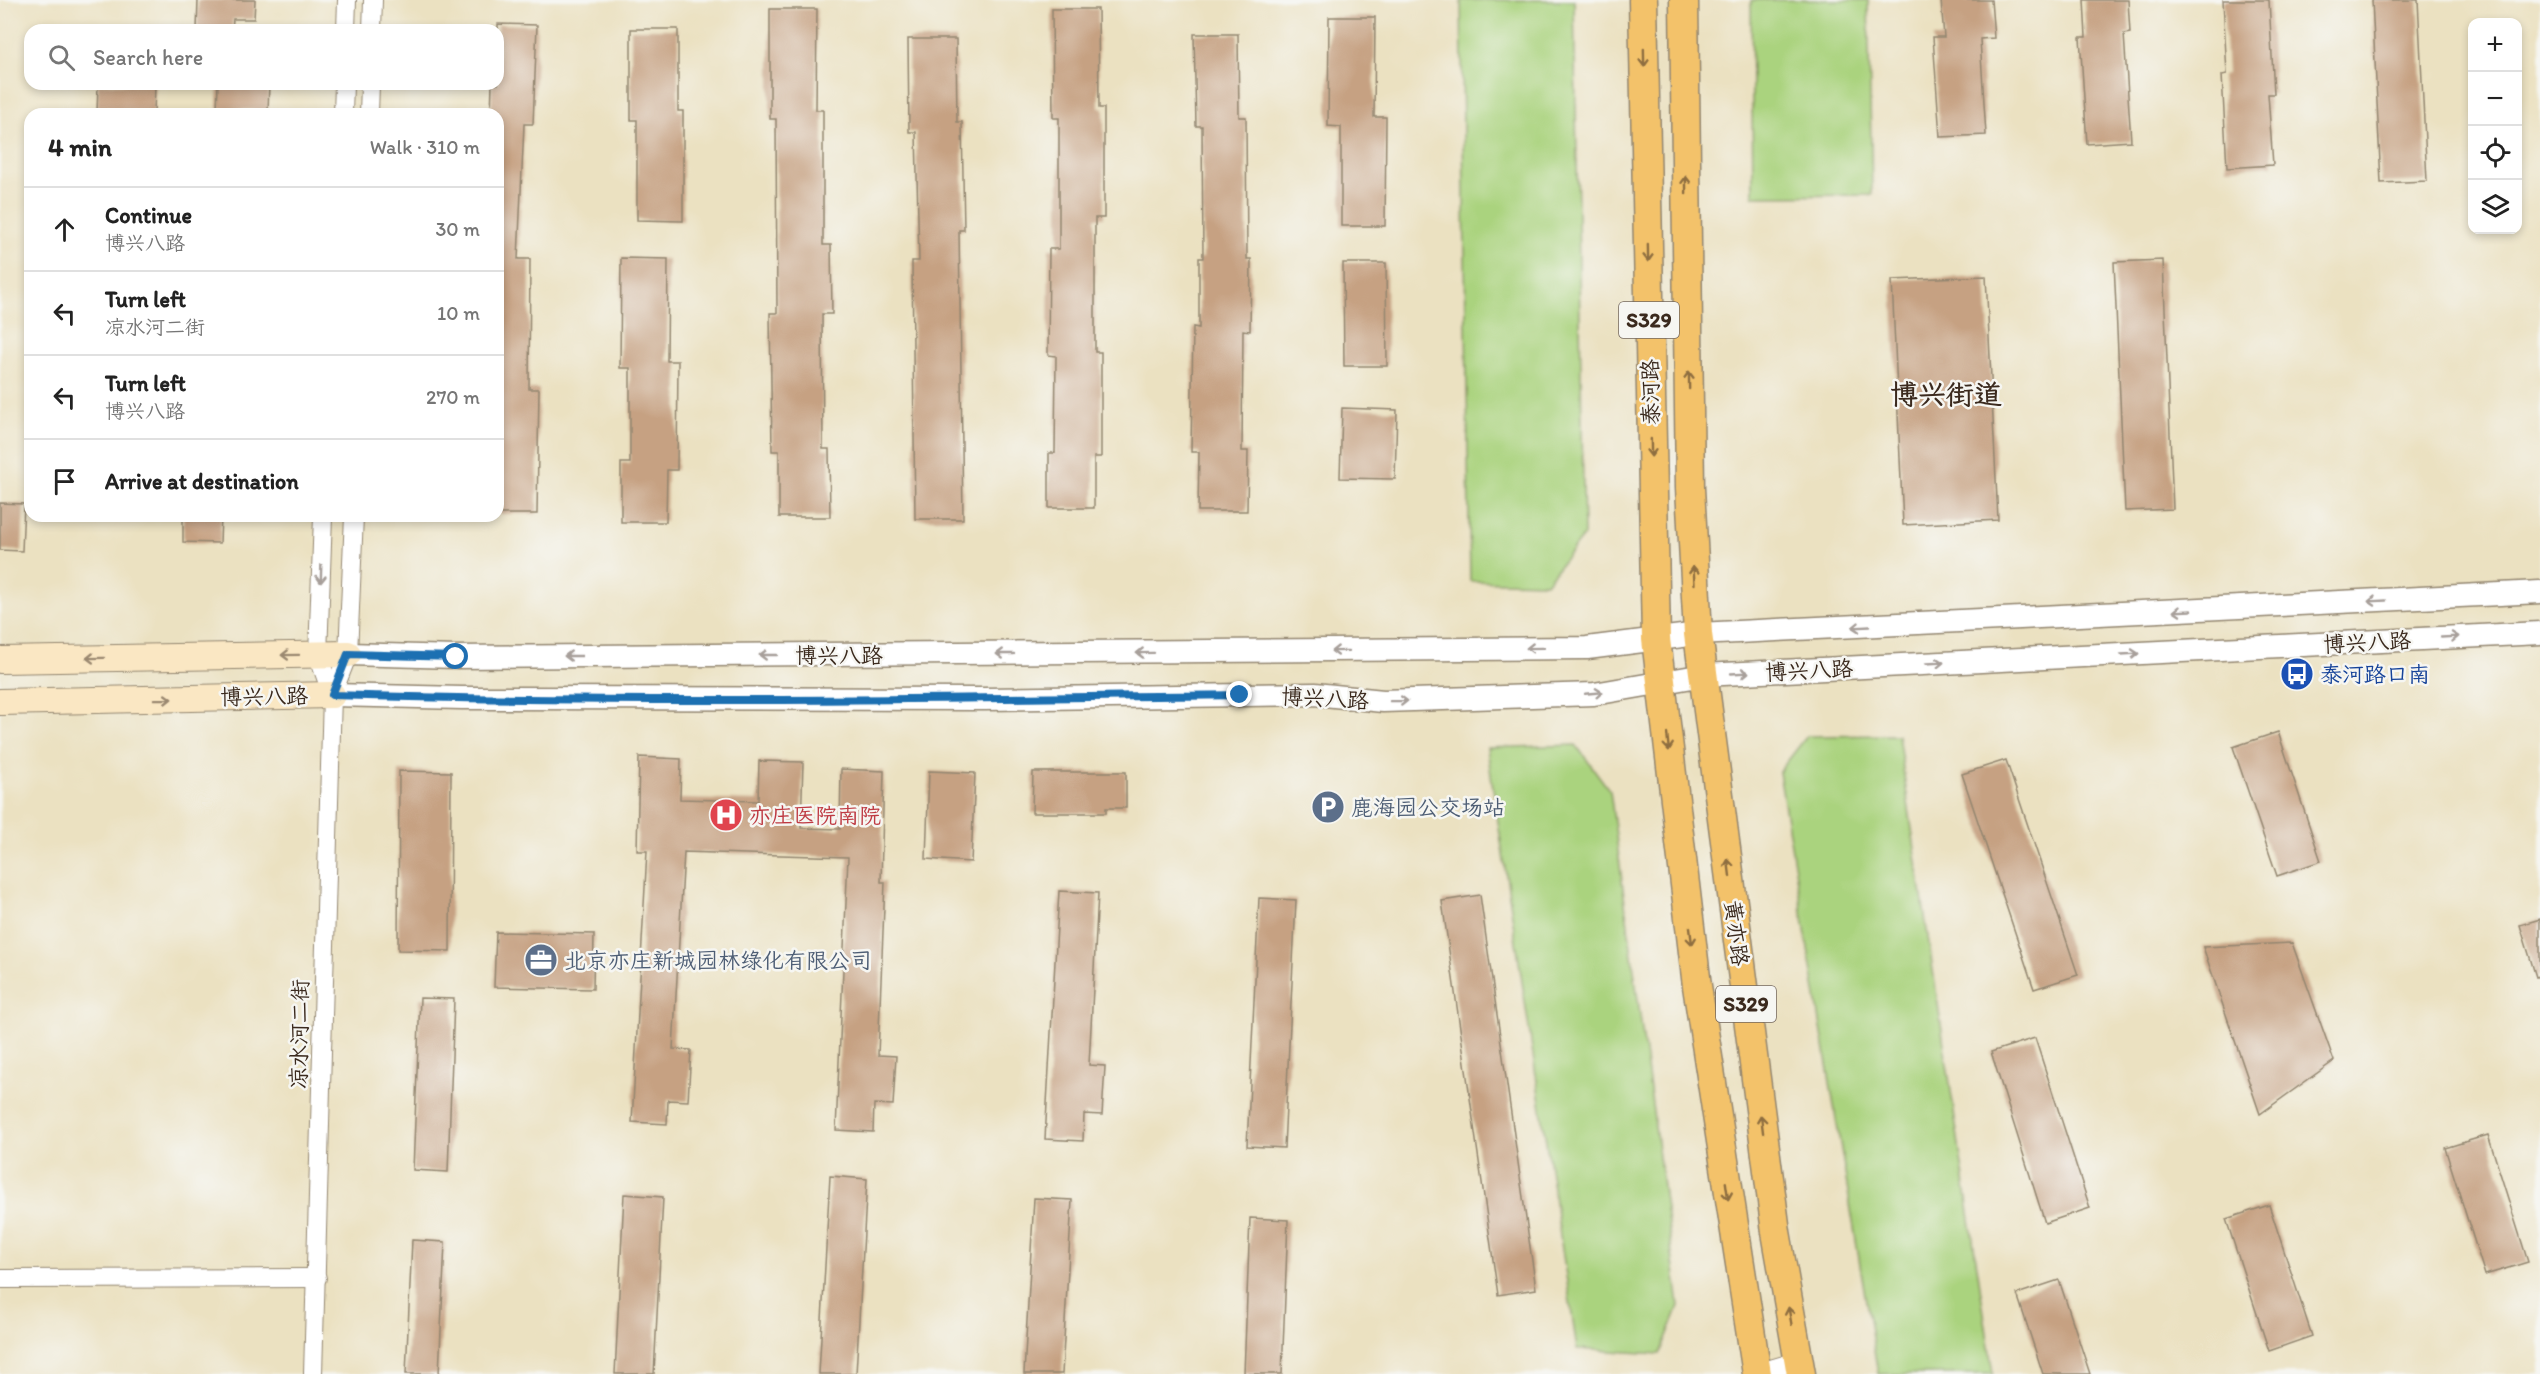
<!DOCTYPE html>
<html lang="en">
<head>
<meta charset="utf-8">
<style>
	body { margin:0; font-family:Itim,"LXGW WenKai TC",sans-serif; background:#f6f6f6; color:#222 }
	.controls { position:absolute; right:18px; top:18px; display:grid; overflow:hidden; border-radius:12px; box-shadow:0 3px 9px #0003 }
	.controls button { width:54px; height:54px; display:grid; place-items:center; padding:0; border:0; border-bottom:2px solid #e0e0e0; background:#fff; color:#222; font:30px sans-serif }
	.stop { position:absolute; width:18px; height:18px; margin:-14px; border:4px solid #1f6fb2; border-radius:50%; background:#fff }
	.stop.end { background:#1f6fb2; border-color:#fff; box-shadow:0 2px 6px #0008 }
	.list { margin:0; padding:0; list-style:none }
	h2 { display:flex; justify-content:space-between; align-items:center; height:78px; margin:0; padding:0 24px; font-size:26px }
	h2 small { font-size:20px; font-weight:400; color:#767676 }
	.list li { display:grid; grid-template-columns:39px 1fr auto; gap:18px; align-items:center; box-sizing:border-box; height:84px; padding:0 24px; border-top:2px solid #e0e0e0 }
	.list b { display:block; font-size:22px; white-space:nowrap }
	.list p { margin:0; font-size:20px; white-space:nowrap; color:#767676 }
	.list em { font-size:20px; font-style:normal; color:#767676 }
	.icon { flex:none; width:33px; height:33px; fill:none; stroke:currentColor; stroke-width:2; stroke-linecap:round; stroke-linejoin:round }
	.map { position:relative; flex:none; width:2540px; height:1374px; overflow:hidden }
	.search { position:absolute; background:#fff; box-shadow:0 3px 9px #0003; left:24px; top:24px; width:480px; height:66px; display:flex; align-items:center; gap:15px; box-sizing:border-box; padding:0 21px; border-radius:18px; color:#767676; font-size:22px }
	.panel { position:absolute; background:#fff; box-shadow:0 3px 9px #0003; left:24px; top:108px; width:480px; height:414px; border-radius:18px }
	.map>svg:first-child { display:block }
</style>
</head>
<body>
<div class="map">
<svg width="2540" height="1374" viewBox="0 0 2540 1374">
	<rect width="100%" height="100%" fill="#f6f6f2"/>
	<filter id="ink" filterUnits="userSpaceOnUse"><feTurbulence type="fractalNoise" baseFrequency=".0167" numOctaves="2"/><feDisplacementMap in="SourceGraphic" scale="12" xChannelSelector="R" yChannelSelector="G"/><feConvolveMatrix kernelMatrix="1 2 1 2 8 2 1 2 1" color-interpolation-filters="sRGB"/></filter>
	<filter id="wash" filterUnits="userSpaceOnUse"><feTurbulence type="fractalNoise" baseFrequency=".008" numOctaves="4" result="noise"/><feDisplacementMap in="SourceGraphic" scale="24" xChannelSelector="R" yChannelSelector="G"/><feGaussianBlur stdDeviation="1.35" result="paint"/><feColorMatrix in="noise" values="0 0 0 0 0 0 0 0 0 0 0 0 0 0 0 0 0 1.4 0 .05"/><feComposite in="paint" operator="in"/></filter>
	<g filter="url(#wash)">
		<rect width="100%" height="100%" fill="#ebe1c1"/>
		<!-- green -->
		<g fill="#aad37e" stroke="#727e4e" stroke-width="1.5">
			<polygon points="1461,0 1574,0 1584,535 1546,583 1470,581"/>
			<polygon points="1751,0 1868,0 1872,195 1753,196"/>
			<polygon points="1898,735 1993,1374 1878,1374 1779,772 1807,736"/>
			<polygon points="1576,745 1610,791 1679,1306 1660,1354 1577,1349 1487,748"/>
		</g>
		<g id="blocks">
			<!-- building -->
			<g fill="#c6a182">
				<polygon points="198,0 255,0 254,19 233,19 232,30 197,30"/>
				<polygon points="1941,0 1991,0 1994,38 1980,39 1986,135 1940,137 1933,37 1944,37"/>
				<polygon points="2084,0 2128,0 2130,33 2124,34 2131,141 2087,144 2080,37 2086,37"/>
				<polygon points="2223,0 2269,0 2274,94 2268,94 2273,165 2227,168 2222,75 2227,74"/>
				<polygon points="2372,0 2418,0 2427,181 2381,183"/>
				<polygon points="770,9 817,9 816,110 823,110 823,245 831,245 832,314 822,314 823,449 829,449 830,517 779,517 779,451 772,451 770,313 777,313 776,119 770,119"/>
				<polygon points="1052,9 1098,9 1099,108 1104,108 1104,218 1095,218 1095,352 1101,352 1101,457 1094,457 1094,508 1049,508 1049,453 1055,453 1056,356 1048,355 1049,249 1059,249 1059,118 1053,118"/>
				<polygon points="1329,17 1375,17 1374,117 1386,117 1385,226 1341,226 1341,127 1328,126"/>
				<polygon points="498,24 537,25 533,124 524,124 518,259 530,259 529,389 539,389 537,514 498,514 498,114 491,114 492,84 498,84"/>
				<polygon points="631,29 678,29 678,111 683,111 683,221 637,220 637,120 631,120"/>
				<polygon points="1194,34 1238,34 1239,117 1246,117 1247,259 1251,259 1250,331 1243,330 1242,451 1248,451 1247,511 1198,511 1199,452 1191,452 1193,327 1199,328 1199,258 1203,258 1202,126 1196,126"/>
				<polygon points="908,39 956,39 957,122 962,122 964,230 959,230 963,519 915,519 912,261 919,261 916,132 909,132"/>
				<polygon points="98,84 155,84 154,113 97,114"/>
				<polygon points="218,84 269,84 268,111 217,109"/>
				<polygon points="621,258 668,259 667,361 678,361 677,470 667,470 666,522 621,522 621,463 630,463 630,368 620,368"/>
				<polygon points="2163,260 2173,509 2125,511 2114,262"/>
				<polygon points="1343,263 1386,263 1387,366 1344,366"/>
				<polygon points="1986,276 1998,520 1903,525 1892,280"/>
				<polygon points="1342,408 1397,410 1395,479 1340,478"/>
				<polygon points="0,503 24,504 22,551 0,550"/>
				<polygon points="183,516 221,516 220,543 183,542"/>
				<polygon points="2278,732 2321,861 2277,876 2233,747"/>
				<polygon points="639,757 681,759 680,799 758,801 759,761 803,762 801,828 840,829 841,769 884,771 881,882 885,882 878,1055 896,1056 893,1105 874,1104 873,1132 836,1130 848,857 684,852 673,1049 691,1050 688,1101 668,1100 667,1124 632,1122 647,851 637,851"/>
				<polygon points="2006,760 2078,975 2034,989 1962,774"/>
				<polygon points="399,771 451,772 450,951 398,950"/>
				<polygon points="929,771 975,773 971,862 926,859"/>
				<polygon points="1033,772 1126,772 1126,808 1106,808 1106,813 1032,813"/>
				<polygon points="1059,891 1098,893 1089,1065 1105,1066 1102,1115 1084,1114 1083,1141 1045,1139"/>
				<polygon points="1480,895 1536,1289 1498,1295 1442,901"/>
				<polygon points="1259,898 1296,900 1284,1148 1247,1146"/>
				<polygon points="2540,919 2540,976 2536,977 2520,925"/>
				<polygon points="496,932 594,934 593,989 494,987"/>
				<polygon points="2292,943 2334,1061 2260,1114 2203,947"/>
				<polygon points="420,998 454,999 448,1172 413,1170"/>
				<polygon points="2035,1038 2090,1208 2045,1223 1991,1052"/>
				<polygon points="2488,1135 2528,1262 2485,1275 2445,1148"/>
				<polygon points="830,1176 867,1179 856,1374 819,1374"/>
				<polygon points="624,1194 663,1197 654,1374 615,1374"/>
				<polygon points="1034,1198 1072,1200 1062,1374 1024,1374"/>
				<polygon points="2269,1205 2312,1336 2269,1351 2226,1219"/>
				<polygon points="1250,1218 1288,1220 1282,1374 1244,1374"/>
				<polygon points="412,1240 445,1242 439,1374 406,1374"/>
				<polygon points="2059,1280 2090,1374 2043,1374 2017,1294"/>
			</g>
		</g>
	</g>
	<g filter="url(#ink)">
		<use href="#blocks" fill-opacity="0" stroke="#938670" stroke-width="1.5"/>
		<g fill="none" stroke-linecap="round" stroke-linejoin="round">
			<defs>
				<g id="minor">
					<polyline points="346,30 347,0"/>
					<polyline points="372,30 373,0"/>
					<polyline points="343,114 344,84"/>
					<polyline points="369,114 370,84"/>
					<polyline points="323,516 318,655 332,695"/>
					<polyline points="0,1279 317,1278"/>
					<polyline points="313,1374 332,695 348,654 354,516"/>
					<polyline points="1754,1374 1798,1361"/>
				</g>
				<g id="tertiary">
					<polyline points="348,654 456,657 1587,648 1698,634 2540,592"/>
					<polyline points="332,695 462,698 984,699 1315,694 1383,701 1594,694 1704,675 2540,633"/>
				</g>
				<g id="secondary">
					<polyline points="0,660 348,654"/>
					<polyline points="0,702 332,695"/>
				</g>
				<g id="primary">
					<polyline points="1643,0 1656,639 1697,986 1757,1374"/>
					<polyline points="1684,0 1690,488 1698,634 1776,1232 1801,1374"/>
				</g>
			</defs>
			<!-- minor casing -->
			<use href="#minor" stroke="#938670" stroke-width="20"/>
			<!-- tertiary casing -->
			<use href="#tertiary" stroke="#938670" stroke-width="25"/>
			<!-- secondary casing -->
			<use href="#secondary" stroke="#938670" stroke-width="28"/>
			<!-- primary casing -->
			<use href="#primary" stroke="#938670" stroke-width="31"/>
			<!-- minor -->
			<use href="#minor" stroke="#fff" stroke-width="18"/>
			<!-- tertiary -->
			<use href="#tertiary" stroke="#fff" stroke-width="22"/>
			<!-- secondary -->
			<use href="#secondary" stroke="#fae7c3" stroke-width="26"/>
			<!-- primary -->
			<use href="#primary" stroke="#f3c26a" stroke-width="28"/>
		</g>
		<!-- one-way arrows -->
		<defs><path id="oneway-shaft" d="M-6 0H5M1.5-3L5.5 0L1.5 3" fill="none" stroke-width="1.6" stroke-linecap="round" stroke-linejoin="round" transform="scale(1.5)"/></defs>
		<g stroke="#8e6e40">
			<use href="#oneway-shaft" transform="translate(1644 58) rotate(89)"/>
			<use href="#oneway-shaft" transform="translate(1686 185) rotate(-91)"/>
			<use href="#oneway-shaft" transform="translate(1648 253) rotate(89)"/>
			<use href="#oneway-shaft" transform="translate(1689 380) rotate(-91)"/>
			<use href="#oneway-shaft" transform="translate(1651 448) rotate(89)"/>
			<use href="#oneway-shaft" transform="translate(1694 575) rotate(-93)"/>
			<use href="#oneway-shaft" transform="translate(1668 742) rotate(84)"/>
			<use href="#oneway-shaft" transform="translate(1729 868) rotate(-97)"/>
			<use href="#oneway-shaft" transform="translate(1691 936) rotate(83)"/>
			<use href="#oneway-shaft" transform="translate(1762 1124) rotate(-97)"/>
			<use href="#oneway-shaft" transform="translate(1727 1191) rotate(82)"/>
			<use href="#oneway-shaft" transform="translate(1790 1316) rotate(-100)"/>
		</g>
		<g stroke="#a79f9a">
			<use href="#oneway-shaft" transform="translate(321 574) rotate(92)"/>
			<use href="#oneway-shaft" transform="translate(2377 601) rotate(177)"/>
			<use href="#oneway-shaft" transform="translate(2182 611) rotate(177)"/>
			<use href="#oneway-shaft" transform="translate(1861 627) rotate(177)"/>
			<use href="#oneway-shaft" transform="translate(2450 637) rotate(-3)"/>
			<use href="#oneway-shaft" transform="translate(1535 648) rotate(179)"/>
			<use href="#oneway-shaft" transform="translate(1340 651) rotate(179)"/>
			<use href="#oneway-shaft" transform="translate(1145 653) rotate(179)"/>
			<use href="#oneway-shaft" transform="translate(1005 654) rotate(180)"/>
			<use href="#oneway-shaft" transform="translate(2130 654) rotate(-3)"/>
			<use href="#oneway-shaft" transform="translate(768 655) rotate(180)"/>
			<use href="#oneway-shaft" transform="translate(573 656) rotate(180)"/>
			<use href="#oneway-shaft" transform="translate(1935 663) rotate(-3)"/>
			<use href="#oneway-shaft" transform="translate(1740 673) rotate(-3)"/>
			<use href="#oneway-shaft" transform="translate(1594 693) rotate(-5)"/>
			<use href="#oneway-shaft" transform="translate(1399 701) rotate(-1)"/>
		</g>
		<g stroke="#9a8870">
			<use href="#oneway-shaft" transform="translate(290 655) rotate(179)"/>
			<use href="#oneway-shaft" transform="translate(95 658) rotate(179)"/>
			<use href="#oneway-shaft" transform="translate(163 699) rotate(-1)"/>
		</g>
	</g>
	<g fill="none" stroke-linecap="round" stroke-linejoin="round" filter="url(#ink)">
		<!-- route -->
		<path stroke="#1f6fb2" stroke-width="8" d="M456,657l-108,-3 -16,41c302,9 605,4 908,0"/>
	</g>
	<!-- icons -->
	<defs>
		<symbol id="bus-disc" viewBox="-11 -11 22 22"><circle r="9.5" fill="#1a4fb4" stroke="#f6f6f2"/><path d="M-5-6H5V4H4V6H2V4H-2V6H-4V4H-5ZM-3.5-4V0h7V-4ZM-3.5 1.2v1.5H-2V1.2ZM2 1.2v1.5H3.5V1.2Z" fill="#fff"/></symbol>
		<symbol id="parking-disc" viewBox="-11 -11 22 22"><circle r="9.5" fill="#5c6f8a" stroke="#f6f6f2"/><path d="M-3.5-5.5H1a3.5 3.5 0 0 1 0 7H-1V5.5H-3.5ZM-1-3.4V-.6H.8a1.4 1.4 0 0 0 0-2.8Z" fill="#fff"/></symbol>
		<symbol id="hospital-disc" viewBox="-11 -11 22 22"><circle r="9.5" fill="#e0444e" stroke="#f6f6f2"/><path d="M-5-5h3v3.5h4V-5h3V5h-3V1.5h-4V5h-3Z" fill="#fff"/></symbol>
		<symbol id="office-disc" viewBox="-11 -11 22 22"><circle r="9.5" fill="#5c6f8a" stroke="#f6f6f2"/><path d="M-6-3h4V-5.5h4V-3h4V5H-6ZM-1-4.5V-3h2v-1.5ZM-6 0V1H6V0Z" fill="#fff"/></symbol>
	</defs>
	<g fill-rule="evenodd">
		<use href="#bus-disc" x="2278" y="655" width="38" height="38"/>
		<use href="#parking-disc" x="1309" y="788" width="38" height="38"/>
		<use href="#hospital-disc" x="707" y="796" width="38" height="38"/>
		<use href="#office-disc" x="522" y="941" width="38" height="38"/>
	</g>
	<g text-anchor="middle" stroke-width="5" stroke-linejoin="round" paint-order="stroke">
		<!-- shield labels -->
		<g fill="#f6f6f2" stroke="#73675e" stroke-width="1.5">
			<rect x="1619" y="302" width="60" height="36" rx="4.5"/>
			<rect x="1716" y="986" width="60" height="36" rx="4.5"/>
		</g>
		<g font-size="21" font-weight="bold" fill="#3b2a1e">
			<text x="1649" y="327">S329</text>
			<text x="1746" y="1011">S329</text>
		</g>
		<!-- street labels -->
		<g font-size="22" fill="#3b2a1e" stroke="#f6f6f2">
			<text transform="translate(1650 392) rotate(-91)" y="8">泰河路</text>
			<text transform="translate(2367 642) rotate(-3)" y="8">博兴八路</text>
			<text x="839" y="663">博兴八路</text>
			<text transform="translate(1809 670) rotate(-3)" y="8">博兴八路</text>
			<text transform="translate(264 696) rotate(-1)" y="8">博兴八路</text>
			<text transform="translate(1325 698) rotate(3)" y="8">博兴八路</text>
			<text transform="translate(1737 933) rotate(83)" y="8">黄亦路</text>
			<text transform="translate(299 1034) rotate(-89)" y="8">凉水河二街</text>
		</g>
		<!-- transit labels -->
		<g font-size="22" fill="#164399" stroke="#f6f6f2" text-anchor="start">
			<text x="2320" y="682">泰河路口南</text>
		</g>
		<!-- service labels -->
		<g font-size="22" fill="#4e5e75" stroke="#f6f6f2" text-anchor="start">
			<text x="1351" y="815">鹿海园公交场站</text>
			<text x="564" y="968">北京亦庄新城园林绿化有限公司</text>
		</g>
		<!-- health labels -->
		<g font-size="22" fill="#be3a42" stroke="#f6f6f2" text-anchor="start">
			<text x="749" y="823">亦庄医院南院</text>
		</g>
		<!-- district labels -->
		<g font-size="28" font-weight="bold" fill="#3b2a1e" stroke="#f6f6f2">
			<text x="1946" y="404">博兴街道</text>
		</g>
	</g>
</svg>
<div class="controls">
<button>+</button>
<button>−</button>
<button><svg class="icon" aria-label="locate" viewBox="0 0 24 24"><circle cx="12" cy="12" r="6"/><path d="M12 2v4M12 18v4M2 12h4M18 12h4"/></svg></button>
<button><svg class="icon" aria-label="layers" viewBox="0 0 24 24"><path d="M12 4l9 5-9 5-9-5zM3 14l9 5 9-5"/></svg></button>
</div>
<div class="stop" style="left:456px;top:657px"></div>
<div class="stop end" style="left:1240px;top:695px"></div>
<div class="search"><svg class="icon" aria-label="search" viewBox="0 0 24 24"><circle cx="10" cy="10" r="6"/><path d="M15 15l6 6"/></svg>Search here</div>
<section class="panel">
<h2>4 min<small>Walk · 310 m</small></h2>
<ul class="list">
<li><svg class="icon" aria-label="ahead" viewBox="0 0 24 24"><path d="M12 20V5M6 11l6-6 6 6"/></svg><div><b>Continue</b><p>博兴八路</p></div><em>30 m</em></li>
<li><svg class="icon" aria-label="left" viewBox="0 0 24 24"><path d="M17 20v-9H6M10 6l-5 5 5 5"/></svg><div><b>Turn left</b><p>凉水河二街</p></div><em>10 m</em></li>
<li><svg class="icon" aria-label="left" viewBox="0 0 24 24"><path d="M17 20v-9H6M10 6l-5 5 5 5"/></svg><div><b>Turn left</b><p>博兴八路</p></div><em>270 m</em></li>
<li><svg class="icon" aria-label="arrive" viewBox="0 0 24 24"><path d="M6 21V4h12l-3 4 3 4H6"/></svg><div><b>Arrive at destination</b></div></li>
</ul>
</section>
</div>
</body>
</html>
